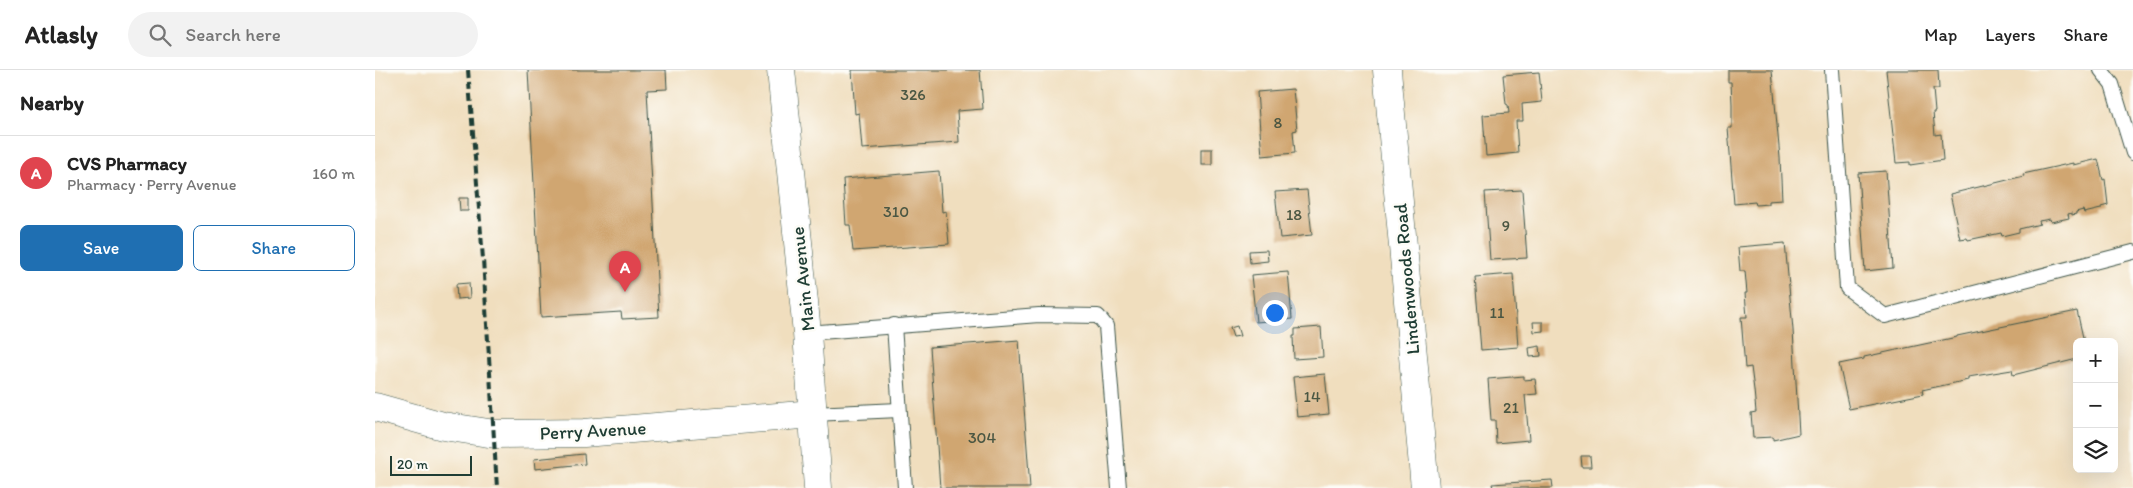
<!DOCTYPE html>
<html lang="en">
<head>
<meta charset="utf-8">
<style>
	body { margin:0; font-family:Itim,sans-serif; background:#f2f2f2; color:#222 }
	.controls { position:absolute; right:15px; bottom:15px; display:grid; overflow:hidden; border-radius:8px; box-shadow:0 5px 20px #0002 }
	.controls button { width:45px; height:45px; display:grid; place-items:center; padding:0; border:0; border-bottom:1px solid #e0e0e0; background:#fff; color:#222; font:25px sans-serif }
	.scale { position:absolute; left:15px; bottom:12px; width:82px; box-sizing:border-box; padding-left:5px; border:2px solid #1f3d34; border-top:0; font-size:14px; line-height:18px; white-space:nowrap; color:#1f3d34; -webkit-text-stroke:4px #fdfcf7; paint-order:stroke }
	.you { position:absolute; left:899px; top:242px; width:18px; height:18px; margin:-12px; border:4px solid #fff; border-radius:50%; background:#1a73e8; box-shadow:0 0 0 8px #1a73e833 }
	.badge { display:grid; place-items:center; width:32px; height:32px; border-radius:50%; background:#1f6fb2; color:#fff; font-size:16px; font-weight:700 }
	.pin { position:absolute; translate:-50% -41px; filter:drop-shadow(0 1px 2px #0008) }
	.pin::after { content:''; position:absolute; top:26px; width:18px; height:15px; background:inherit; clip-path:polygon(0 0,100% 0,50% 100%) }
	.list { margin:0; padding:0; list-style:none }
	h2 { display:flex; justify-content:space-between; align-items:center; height:65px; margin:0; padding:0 20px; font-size:21px }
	h2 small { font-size:16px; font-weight:400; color:#767676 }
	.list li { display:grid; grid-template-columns:32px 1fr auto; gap:15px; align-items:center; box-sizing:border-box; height:75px; padding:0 20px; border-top:1px solid #e0e0e0 }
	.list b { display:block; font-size:19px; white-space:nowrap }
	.list p { margin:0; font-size:16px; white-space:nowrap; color:#767676 }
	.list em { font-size:16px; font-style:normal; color:#767676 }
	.actions { display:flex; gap:10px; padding:15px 20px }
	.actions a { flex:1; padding:11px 0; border:1px solid #1f6fb2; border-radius:8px; text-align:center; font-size:18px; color:#1f6fb2 }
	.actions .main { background:#1f6fb2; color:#fff }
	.icon { flex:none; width:28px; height:28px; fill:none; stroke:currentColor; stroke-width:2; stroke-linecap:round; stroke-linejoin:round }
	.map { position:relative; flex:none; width:1758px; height:418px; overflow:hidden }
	header { display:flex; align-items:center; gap:30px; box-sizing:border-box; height:70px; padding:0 25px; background:#fff; border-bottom:1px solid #e0e0e0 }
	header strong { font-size:24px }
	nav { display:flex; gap:28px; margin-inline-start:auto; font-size:18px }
	.search { width:350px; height:45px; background:#f2f2f2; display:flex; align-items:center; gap:12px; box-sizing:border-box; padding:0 18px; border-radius:28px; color:#767676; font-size:19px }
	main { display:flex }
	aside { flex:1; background:#fff }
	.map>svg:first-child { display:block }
</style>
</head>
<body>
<header>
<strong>Atlasly</strong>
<div class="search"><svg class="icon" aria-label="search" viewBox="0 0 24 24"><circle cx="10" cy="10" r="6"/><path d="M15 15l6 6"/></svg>Search here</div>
<nav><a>Map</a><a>Layers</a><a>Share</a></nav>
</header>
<main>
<aside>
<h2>Nearby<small></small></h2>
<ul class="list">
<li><span class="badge" style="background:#e0444e">A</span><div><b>CVS Pharmacy</b><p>Pharmacy · Perry Avenue</p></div><em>160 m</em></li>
</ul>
<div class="actions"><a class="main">Save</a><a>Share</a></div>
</aside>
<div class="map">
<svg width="1758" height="418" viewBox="0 0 1758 418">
	<rect width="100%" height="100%" fill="#fdfcf7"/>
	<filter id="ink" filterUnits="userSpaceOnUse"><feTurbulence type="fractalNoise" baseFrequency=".02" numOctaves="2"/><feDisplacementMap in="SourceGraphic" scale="10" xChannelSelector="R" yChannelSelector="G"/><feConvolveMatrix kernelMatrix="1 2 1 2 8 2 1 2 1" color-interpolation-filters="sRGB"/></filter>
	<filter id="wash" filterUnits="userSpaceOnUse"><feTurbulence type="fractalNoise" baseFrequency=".0096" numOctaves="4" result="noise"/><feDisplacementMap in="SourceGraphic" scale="20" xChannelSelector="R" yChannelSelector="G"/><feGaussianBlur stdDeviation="1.12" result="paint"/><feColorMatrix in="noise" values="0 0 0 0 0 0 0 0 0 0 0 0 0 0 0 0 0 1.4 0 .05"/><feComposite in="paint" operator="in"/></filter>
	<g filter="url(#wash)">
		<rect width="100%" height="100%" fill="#f0debe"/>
		<g id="blocks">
			<!-- building -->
			<g fill="#d0a671">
				<polygon points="153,0 291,0 292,19 272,20 284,247 247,249 246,242 166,247"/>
				<polygon points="477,0 605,0 608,39 582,41 584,72 487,79 484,43 480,44"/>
				<polygon points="1353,0 1397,0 1405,88 1407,130 1393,131 1393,134 1381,135 1380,132 1359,134 1353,58 1357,58 1357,34 1356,12 1353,12"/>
				<polygon points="1511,0 1563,0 1564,19 1558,19 1560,42 1558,42 1560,65 1566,64 1568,90 1535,95 1535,92 1521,93"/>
				<polygon points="1164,2 1167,32 1147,34 1148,51 1141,51 1143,83 1111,86 1108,45 1134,43 1133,35 1131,34 1128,5"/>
				<polygon points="918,19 922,60 918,61 920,83 887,86 882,22"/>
				<rect x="826" y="79" width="11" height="16"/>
				<polygon points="1723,89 1728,110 1730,109 1733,135 1726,137 1726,139 1709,143 1708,140 1701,142 1701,144 1697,145 1697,143 1693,144 1694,148 1676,152 1675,149 1664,151 1665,154 1644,159 1644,162 1627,166 1626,163 1593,170 1592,168 1585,169 1575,124 1649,106 1648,104 1698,93 1698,95"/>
				<polygon points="564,101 567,142 571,141 574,174 478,181 475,155 471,155 468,109"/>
				<polygon points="1511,101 1518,198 1490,201 1483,103"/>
				<polygon points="932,120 937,165 905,168 900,122"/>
				<polygon points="1147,120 1152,188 1115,190 1110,122"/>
				<polygon points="84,128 93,128 93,141 85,141"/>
				<polygon points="1410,173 1418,260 1424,364 1398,370 1398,367 1378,368 1376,343 1381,342 1379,320 1376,297 1370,298 1366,247 1372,247 1370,223 1372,223 1370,201 1365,201 1363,177"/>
				<polygon points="892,180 893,191 875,193 874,181"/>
				<polygon points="913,202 917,249 881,252 876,205"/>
				<polygon points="1138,204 1143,277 1106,280 1100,207"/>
				<polygon points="94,213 95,228 82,229 81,214"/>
				<polygon points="1702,241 1709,272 1702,272 1702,289 1638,305 1637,300 1593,307 1593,310 1547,320 1548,324 1474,339 1464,294 1489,289 1489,287 1582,267 1582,266"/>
				<polygon points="1158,252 1168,252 1168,261 1159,262"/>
				<polygon points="862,256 865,266 858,267 855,258"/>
				<polygon points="946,257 948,287 919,289 918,266 920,266 920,259"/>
				<polygon points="644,270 655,418 565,418 555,277"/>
				<polygon points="1165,276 1166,286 1155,287 1154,278"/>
				<polygon points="950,304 954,344 922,347 918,307"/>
				<polygon points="1149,306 1149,310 1160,309 1162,324 1150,325 1154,370 1121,373 1120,350 1116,350 1113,309"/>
				<polygon points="209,384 210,394 160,399 159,389"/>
				<polygon points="1206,386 1215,386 1216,397 1207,397"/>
				<polygon points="1177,410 1178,418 1118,418 1117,414"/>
			</g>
		</g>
	</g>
	<g filter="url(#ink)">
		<use href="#blocks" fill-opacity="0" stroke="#3e5549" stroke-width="1"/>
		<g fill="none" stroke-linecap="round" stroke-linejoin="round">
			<defs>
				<g id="lane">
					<polyline points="1457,0 1472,218 1510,246 1758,182"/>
					<polyline points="1726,0 1737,14 1758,83"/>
					<polyline points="519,255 530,418"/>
					<polyline points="432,263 664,245 723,246 731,256 744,418"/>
					<polyline points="438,344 524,340"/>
				</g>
				<g id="street">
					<polyline points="1012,0 1050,418"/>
					<polyline points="0,337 68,356 120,364 209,363 438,344"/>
				</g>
				<polyline id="primary" points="406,0 432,263 443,418"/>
			</defs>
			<!-- lane casing -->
			<use href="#lane" stroke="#3e5549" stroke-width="16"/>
			<!-- street casing -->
			<use href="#street" stroke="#3e5549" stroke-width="29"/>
			<!-- primary casing -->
			<use href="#primary" stroke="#3e5549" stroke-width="29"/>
			<!-- lane -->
			<use href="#lane" stroke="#fff" stroke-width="14"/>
			<!-- street -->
			<use href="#street" stroke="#fff" stroke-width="28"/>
			<!-- primary -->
			<use href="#primary" stroke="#fff" stroke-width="28"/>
			<!-- rail -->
			<polyline stroke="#1f3d34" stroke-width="4" stroke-dasharray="8 4" stroke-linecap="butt" points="93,0 108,189 122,418"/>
		</g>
	</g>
	<g text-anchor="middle" stroke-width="5" stroke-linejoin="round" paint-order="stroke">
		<!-- number labels -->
		<g font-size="16" fill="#4b5743">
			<text x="538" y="30">326</text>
			<text x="903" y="58">8</text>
			<text x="521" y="147">310</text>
			<text x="919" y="150">18</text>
			<text x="1131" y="161">9</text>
			<text x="1122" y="248">11</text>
			<text x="937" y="332">14</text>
			<text x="1136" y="343">21</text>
			<text x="607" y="373">304</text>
		</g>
		<!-- street labels -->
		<g font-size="19" fill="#1f3d34" stroke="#fdfcf7">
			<text transform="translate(427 209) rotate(-96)" y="7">Main Avenue</text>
			<text transform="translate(1031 209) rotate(-95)" y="7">Lindenwoods Road</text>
			<text transform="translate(218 360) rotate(-3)" y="7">Perry Avenue</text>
		</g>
	</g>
</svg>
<div class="controls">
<button>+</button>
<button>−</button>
<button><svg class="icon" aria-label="layers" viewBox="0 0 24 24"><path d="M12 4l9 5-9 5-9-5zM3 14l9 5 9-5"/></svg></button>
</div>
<div class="scale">20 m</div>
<div class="you"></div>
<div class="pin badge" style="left:250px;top:222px;background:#e0444e">A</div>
</div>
</main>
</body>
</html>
